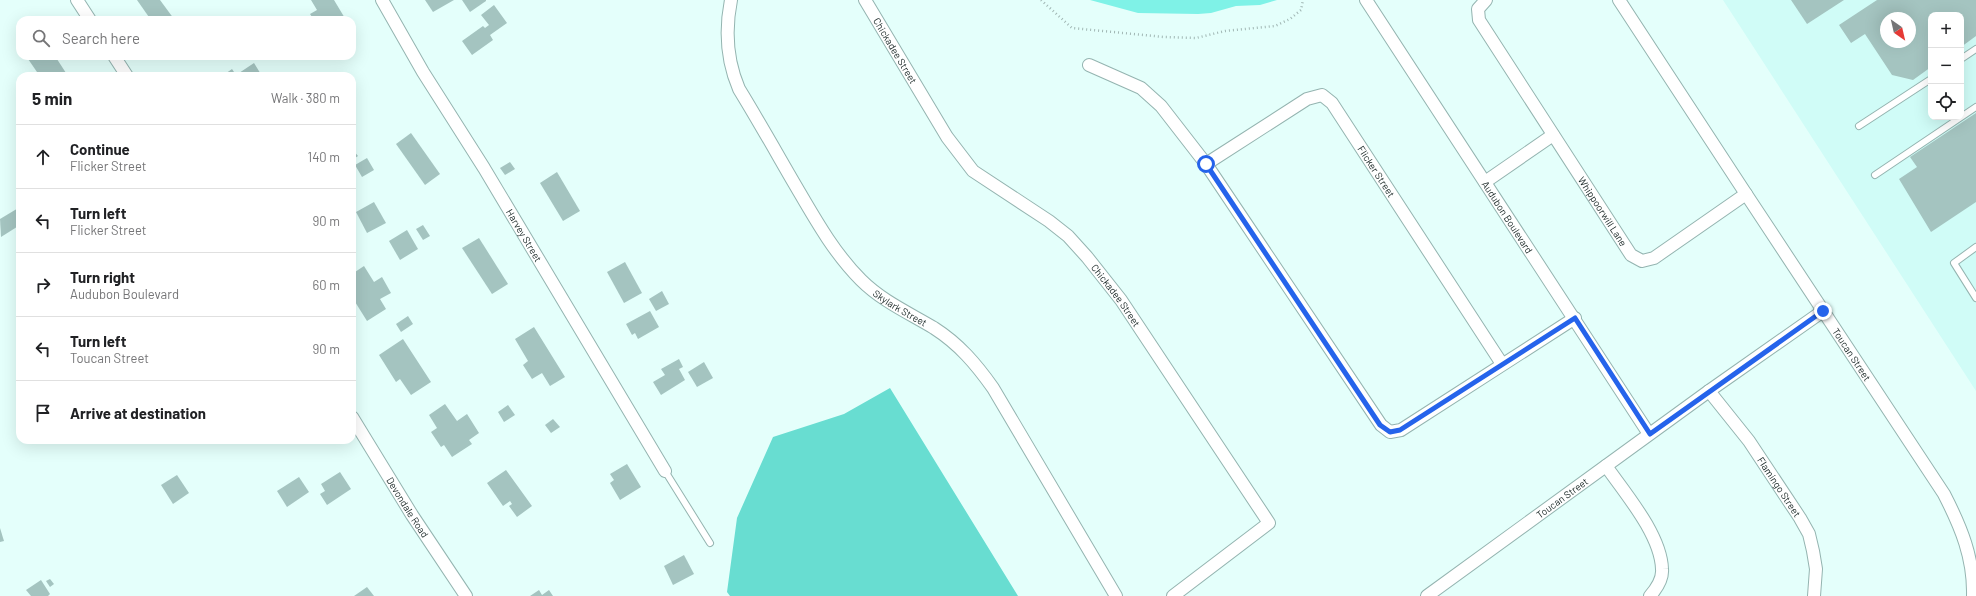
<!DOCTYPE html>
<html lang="en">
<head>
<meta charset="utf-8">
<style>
	body { margin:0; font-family:Barlow,sans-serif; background:#f6f6f6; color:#202124 }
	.controls { position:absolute; right:12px; top:12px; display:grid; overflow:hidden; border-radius:8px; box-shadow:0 4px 16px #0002 }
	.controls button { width:36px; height:36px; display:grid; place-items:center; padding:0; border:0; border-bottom:1px solid #e0e0e0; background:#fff; color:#202124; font:20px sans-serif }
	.compass { position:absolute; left:1880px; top:12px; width:36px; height:36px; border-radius:50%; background:#fff; box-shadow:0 4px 16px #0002; rotate:146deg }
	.stop { position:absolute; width:12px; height:12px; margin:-9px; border:3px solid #2563eb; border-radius:50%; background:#fff }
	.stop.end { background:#2563eb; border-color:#fff; box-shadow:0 1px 4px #0008 }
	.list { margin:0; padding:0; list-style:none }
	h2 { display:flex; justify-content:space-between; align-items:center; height:52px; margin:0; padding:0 16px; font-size:17px }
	h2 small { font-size:13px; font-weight:400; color:#757577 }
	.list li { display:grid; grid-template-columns:26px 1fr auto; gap:12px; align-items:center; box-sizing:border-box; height:64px; padding:0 16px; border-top:1px solid #e0e0e0 }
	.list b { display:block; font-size:15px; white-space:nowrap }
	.list p { margin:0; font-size:13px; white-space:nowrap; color:#757577 }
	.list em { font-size:13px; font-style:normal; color:#757577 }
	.icon { flex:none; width:22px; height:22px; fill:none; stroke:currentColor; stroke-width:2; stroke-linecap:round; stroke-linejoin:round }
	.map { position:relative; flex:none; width:1976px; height:596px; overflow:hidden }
	.search { position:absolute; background:#fff; box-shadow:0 4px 16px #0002; left:16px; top:16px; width:340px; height:44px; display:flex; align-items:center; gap:10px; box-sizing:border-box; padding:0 14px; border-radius:12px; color:#757577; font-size:15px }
	.panel { position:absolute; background:#fff; box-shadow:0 4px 16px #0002; left:16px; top:72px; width:340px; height:372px; border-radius:12px }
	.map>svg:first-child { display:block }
</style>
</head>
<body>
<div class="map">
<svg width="1976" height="596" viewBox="0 0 1976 596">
	<rect width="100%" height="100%" fill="#e4fffb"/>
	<!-- built -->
	<path fill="#d0fcf7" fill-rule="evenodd" d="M1723,0h253v391zM1931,15h30v102h-30zM1886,18h24v24h-24z"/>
	<!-- forest -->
	<polygon fill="#68ddd1" points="890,388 1018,596 730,596 727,592 737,518 773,437 844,414"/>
	<!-- water -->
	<polygon fill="#7ff2e7" points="1090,0 1277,0 1260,5 1236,6 1211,13 1198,14 1138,13"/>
	<!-- building -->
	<g fill="#a4c4c0" fill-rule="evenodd">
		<polygon points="137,0 160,0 174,19 151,20"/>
		<polygon points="311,0 334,0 346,20 314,20 310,14 317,10"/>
		<polygon points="425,0 454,0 433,12"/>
		<polygon points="462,0 486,0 486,1 470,12"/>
		<polygon points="1791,0 1844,0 1807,24"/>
		<path d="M1877,0h99v36l-15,11v-32h-30v52l-18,13 -21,-5 -27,-41 -14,9 -12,-18zM1886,18h24v24h-24z"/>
		<polygon points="494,5 507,23 490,35 493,40 472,55 462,41 483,26 485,28 489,25 481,15"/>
		<polygon points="26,56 55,56 66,73 62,76 31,76 37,72"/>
		<polygon points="254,63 262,76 222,76 232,69 236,75"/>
		<polygon points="1976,113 1976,202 1931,232 1899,179 1917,167 1910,157"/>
		<polygon points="411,133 440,174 425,185 396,144"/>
		<polygon points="352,149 358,156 352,160"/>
		<polygon points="367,158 374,170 362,177 355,165"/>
		<polygon points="510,162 515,169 505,175 500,168"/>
		<polygon points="557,172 580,211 563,221 540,183"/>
		<polygon points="374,202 386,223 367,233 356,212"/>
		<polygon points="20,207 20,225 1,237 0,219"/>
		<polygon points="423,225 430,236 423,240 416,229"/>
		<polygon points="407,230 418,249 400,260 389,241"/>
		<polygon points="479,238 508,284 492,294 462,248"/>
		<polygon points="625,262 642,293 624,303 607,272"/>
		<polygon points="364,266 374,282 382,277 391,293 380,299 386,309 367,321 352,297 352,274"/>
		<polygon points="662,291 669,304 656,311 649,299"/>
		<polygon points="650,311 659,327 638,339 635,333 632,335 626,324"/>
		<polygon points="408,316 413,324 401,332 396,324"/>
		<polygon points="534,327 565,377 550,386 542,373 532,379 523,365 528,361 515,339"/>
		<polygon points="403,339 431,382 411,395 400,379 396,382 379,355"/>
		<polygon points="679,359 683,367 679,369 685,380 661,395 653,382 665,375 661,369"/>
		<polygon points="704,362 713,378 697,387 688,372"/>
		<polygon points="445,404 457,421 467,414 479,433 469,440 472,444 452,457 444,445 441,447 431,432 437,428 429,415"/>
		<polygon points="508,405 515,415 504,422 498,412"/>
		<polygon points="553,419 560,427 551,433 545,425"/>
		<polygon points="627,464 641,487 620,500 610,483 614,480 610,474"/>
		<polygon points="506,470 532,506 517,517 509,506 512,504 510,501 503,506 487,483"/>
		<polygon points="340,472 351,489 327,505 320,494 325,491 321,484"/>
		<polygon points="177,475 189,493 173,504 161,485"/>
		<polygon points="299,477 309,492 287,507 277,491"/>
		<polygon points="0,528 4,541 0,542"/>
		<polygon points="684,555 694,574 673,585 664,566"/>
		<polygon points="50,579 54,584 50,587 46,581"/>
		<polygon points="41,580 50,594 48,596 31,596 26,590"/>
		<polygon points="367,587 374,596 354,596"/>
		<polygon points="539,590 542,595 549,590 553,596 530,596"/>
	</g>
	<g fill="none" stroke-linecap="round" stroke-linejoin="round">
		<defs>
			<g id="service">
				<polyline points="1961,59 1976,49"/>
				<polyline points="1859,126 1931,79"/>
				<polyline points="1875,175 1976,107"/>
				<polyline points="1976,247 1954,263 1976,298"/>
				<polyline points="665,471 710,543"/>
			</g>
			<g id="minor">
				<polyline points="77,0 90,20"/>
				<path id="s1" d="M382,0l41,72 61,96 181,303"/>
				<path id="s2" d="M731,0c-6,30 -4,61 8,89 19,31 37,63 55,94 20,34 39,69 67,97 21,21 48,33 73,48 25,16 42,36 59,60l123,208"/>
				<path id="s3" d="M865,0l82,137 26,34 76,50 19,15 19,21 34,43 148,223 -96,73"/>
				<path id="s4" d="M1366,0l283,434"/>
				<path id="s5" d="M1486,0l-8,9 1,11 152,235 11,6 12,-3 92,-64"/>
				<path id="s6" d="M1619,0l127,194 198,300c17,33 30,64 29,102"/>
				<polyline points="114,56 127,76"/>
				<polyline points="1089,65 1141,88 1161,106 1206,164 1381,425 1390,432 1401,430 1575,318"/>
				<path id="s7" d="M1206,164l101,-65 15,-4 10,8 170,261"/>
				<polyline points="1485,182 1553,135"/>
				<path id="s8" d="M1709,391l40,50 51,77 9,16 4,17 3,18 -2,27"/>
				<path id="s9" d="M352,417l60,98 54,81"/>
				<path d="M1606,466c19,27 55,69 56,103 1,10 -5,19 -12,27"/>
				<path id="s10" d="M1427,596l282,-205 114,-80"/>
			</g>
		</defs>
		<!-- service casing -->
		<use href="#service" stroke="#94b4b0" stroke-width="8"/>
		<!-- minor casing -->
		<use href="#minor" stroke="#94b4b0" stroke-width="14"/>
		<!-- path -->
		<polyline stroke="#a1b7b4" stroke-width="2.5" stroke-dasharray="1 3" stroke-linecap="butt" points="1041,0 1072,28 1164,37 1196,38 1225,31 1275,26 1290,19 1301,10 1303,0"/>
		<!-- service -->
		<use href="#service" stroke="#fff" stroke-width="6"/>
		<!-- minor -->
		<use href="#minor" stroke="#fff" stroke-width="12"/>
	</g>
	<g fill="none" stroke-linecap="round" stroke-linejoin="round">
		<!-- route -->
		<polyline stroke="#2563eb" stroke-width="5" points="1206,164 1380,425 1390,432 1400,430 1575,318 1650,434 1823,311"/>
	</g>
	<g text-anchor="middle" stroke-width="3" stroke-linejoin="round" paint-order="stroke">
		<!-- street labels -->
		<g font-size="10" fill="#192625" stroke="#fff">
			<text dy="4" stroke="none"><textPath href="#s3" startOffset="59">Chickadee Street</textPath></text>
			<text dy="4" stroke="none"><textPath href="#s7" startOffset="230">Flicker Street</textPath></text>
			<text dy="4" stroke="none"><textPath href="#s5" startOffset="251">Whippoorwill Lane</textPath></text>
			<text dy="4" stroke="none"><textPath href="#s4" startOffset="259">Audubon Boulevard</textPath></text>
			<text dy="4" stroke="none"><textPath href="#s1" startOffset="275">Harvey Street</textPath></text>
			<text dy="4" stroke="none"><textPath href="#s3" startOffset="394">Chickadee Street</textPath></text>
			<text dy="4" stroke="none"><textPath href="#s2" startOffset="366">Skylark Street</textPath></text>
			<text dy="4" stroke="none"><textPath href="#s6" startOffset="424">Toucan Street</textPath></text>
			<text dy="4" stroke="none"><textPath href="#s8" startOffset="119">Flamingo Street</textPath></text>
			<text dy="4" stroke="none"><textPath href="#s10" startOffset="167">Toucan Street</textPath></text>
			<text dy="4" stroke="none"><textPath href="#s9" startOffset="106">Devondale Road</textPath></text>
		</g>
	</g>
</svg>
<div class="controls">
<button>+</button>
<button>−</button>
<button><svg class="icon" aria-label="locate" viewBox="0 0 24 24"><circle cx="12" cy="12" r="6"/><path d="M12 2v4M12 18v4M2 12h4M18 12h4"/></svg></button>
</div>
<svg class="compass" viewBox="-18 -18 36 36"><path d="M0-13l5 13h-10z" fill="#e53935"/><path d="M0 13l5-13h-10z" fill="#757577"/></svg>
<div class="stop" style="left:1206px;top:164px"></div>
<div class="stop end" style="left:1823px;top:311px"></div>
<div class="search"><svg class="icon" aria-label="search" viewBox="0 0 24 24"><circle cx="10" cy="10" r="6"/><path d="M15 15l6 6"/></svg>Search here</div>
<section class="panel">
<h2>5 min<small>Walk · 380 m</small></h2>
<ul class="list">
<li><svg class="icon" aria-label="ahead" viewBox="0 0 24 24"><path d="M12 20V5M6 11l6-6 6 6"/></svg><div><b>Continue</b><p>Flicker Street</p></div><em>140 m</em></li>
<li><svg class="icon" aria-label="left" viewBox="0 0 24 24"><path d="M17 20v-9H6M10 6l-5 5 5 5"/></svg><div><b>Turn left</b><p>Flicker Street</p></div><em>90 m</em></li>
<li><svg class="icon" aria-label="right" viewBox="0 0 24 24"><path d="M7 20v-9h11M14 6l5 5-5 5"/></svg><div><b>Turn right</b><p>Audubon Boulevard</p></div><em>60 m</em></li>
<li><svg class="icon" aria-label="left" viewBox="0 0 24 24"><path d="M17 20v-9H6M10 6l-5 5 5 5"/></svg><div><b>Turn left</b><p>Toucan Street</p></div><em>90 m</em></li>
<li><svg class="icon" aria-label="arrive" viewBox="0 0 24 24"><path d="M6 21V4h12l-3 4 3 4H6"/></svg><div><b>Arrive at destination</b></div></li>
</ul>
</section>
</div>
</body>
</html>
